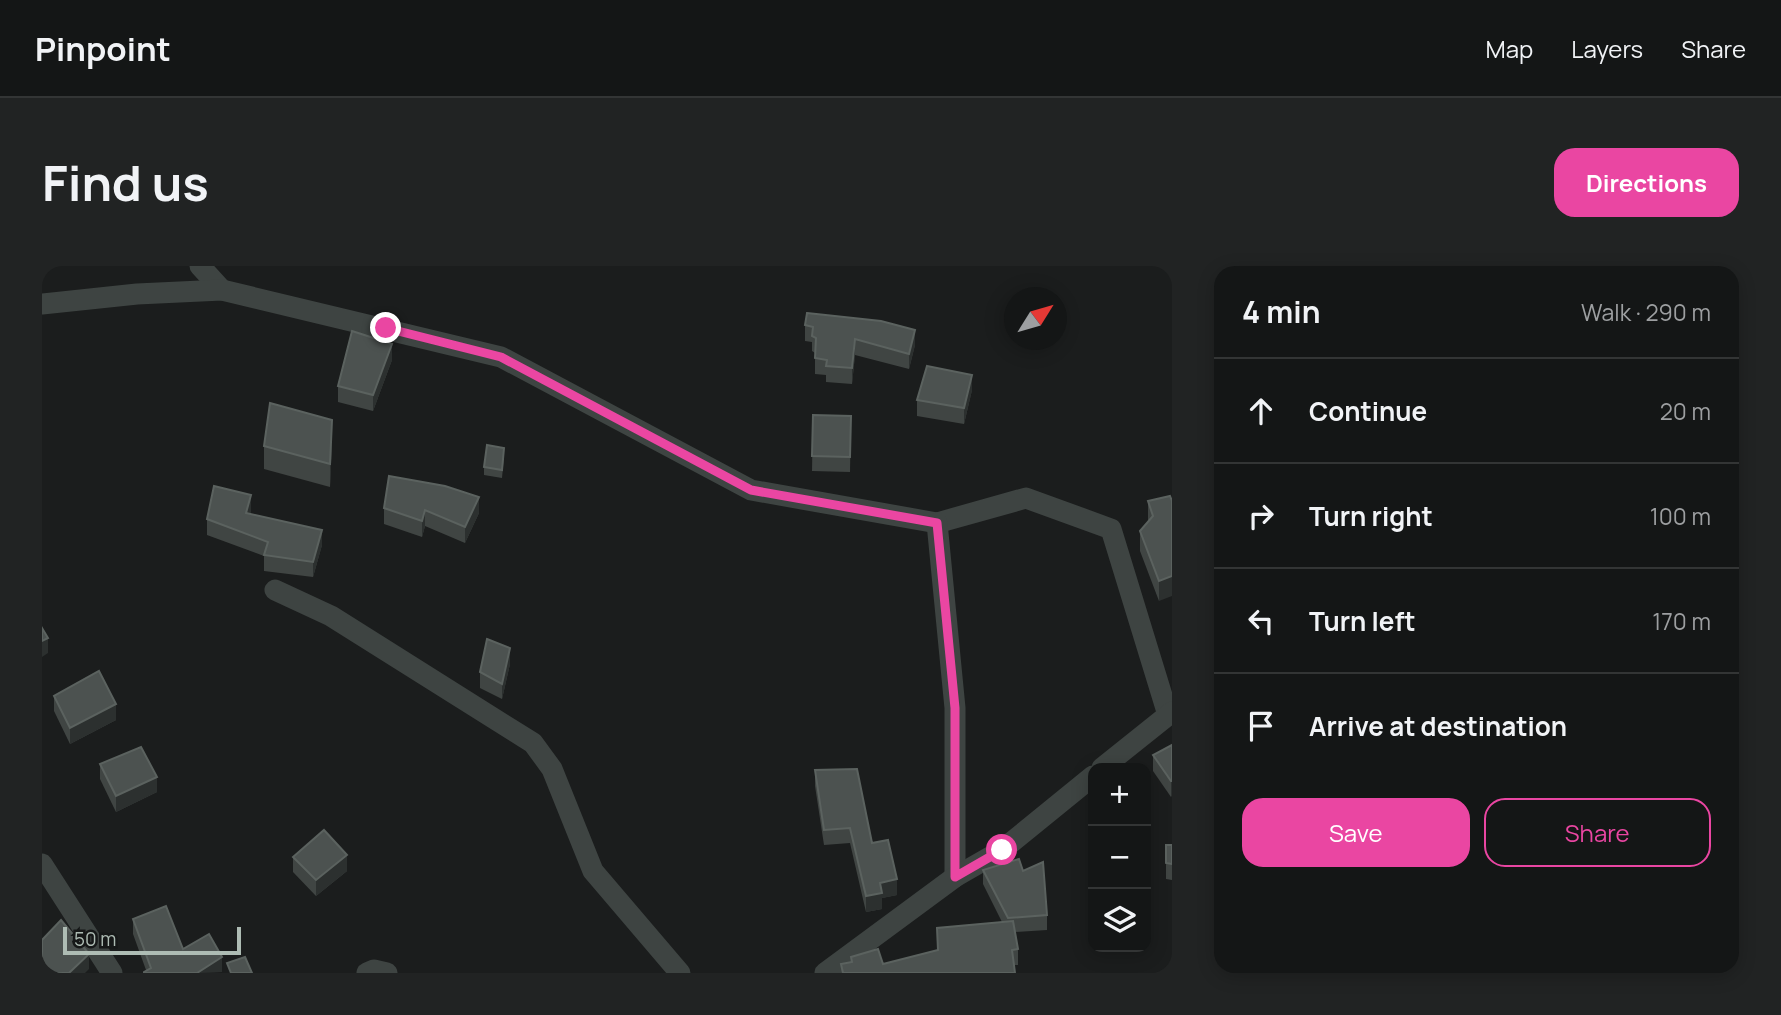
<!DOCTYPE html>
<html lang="en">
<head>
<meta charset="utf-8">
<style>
	body { margin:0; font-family:Manrope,sans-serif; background:#212323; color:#f1f3f6 }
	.controls { position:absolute; right:21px; bottom:21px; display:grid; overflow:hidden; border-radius:14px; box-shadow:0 4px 18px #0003 }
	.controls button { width:63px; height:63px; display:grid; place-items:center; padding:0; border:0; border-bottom:2px solid #333535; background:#141616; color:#f1f3f6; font:35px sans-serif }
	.compass { position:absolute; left:962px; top:21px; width:63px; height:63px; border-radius:50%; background:#141616; box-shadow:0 4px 18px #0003; rotate:53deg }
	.scale { position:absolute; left:21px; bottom:18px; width:178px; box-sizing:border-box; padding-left:7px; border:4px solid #aebcb4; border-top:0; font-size:19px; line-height:24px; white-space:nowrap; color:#aebcb4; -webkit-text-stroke:5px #161818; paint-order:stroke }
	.stop { position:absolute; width:21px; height:21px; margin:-16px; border:5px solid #ea46a2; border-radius:50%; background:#fff }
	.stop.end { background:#ea46a2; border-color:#fff; box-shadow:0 2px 7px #0008 }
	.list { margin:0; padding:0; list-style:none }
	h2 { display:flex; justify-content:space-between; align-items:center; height:91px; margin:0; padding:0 28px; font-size:30px }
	h2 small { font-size:23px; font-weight:400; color:#9d9fa1 }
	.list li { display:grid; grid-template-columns:46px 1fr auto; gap:21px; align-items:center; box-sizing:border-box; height:105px; padding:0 28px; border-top:2px solid #333535 }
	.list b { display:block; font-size:26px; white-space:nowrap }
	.list em { font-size:23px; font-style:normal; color:#9d9fa1 }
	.actions { display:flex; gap:14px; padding:21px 28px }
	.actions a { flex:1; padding:16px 0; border:2px solid #ea46a2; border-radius:21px; text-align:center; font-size:24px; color:#ea46a2 }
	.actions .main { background:#ea46a2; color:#fff }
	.icon { flex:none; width:38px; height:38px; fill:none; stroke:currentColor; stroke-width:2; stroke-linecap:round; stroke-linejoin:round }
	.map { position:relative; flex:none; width:1130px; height:707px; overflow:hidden; border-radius:21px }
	header { display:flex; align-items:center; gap:42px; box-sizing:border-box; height:98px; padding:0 35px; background:#141616; border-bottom:2px solid #333535 }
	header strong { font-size:33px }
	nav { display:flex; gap:38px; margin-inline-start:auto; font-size:24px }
	.intro { display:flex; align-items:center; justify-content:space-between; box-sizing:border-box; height:168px; padding:0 42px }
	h1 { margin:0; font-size:49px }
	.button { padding:18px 32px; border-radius:21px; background:#ea46a2; color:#fff; font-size:24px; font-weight:700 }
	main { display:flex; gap:42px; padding:0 42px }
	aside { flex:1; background:#141616; border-radius:21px; box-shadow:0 4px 18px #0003 }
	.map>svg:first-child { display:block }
</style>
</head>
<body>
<header>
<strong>Pinpoint</strong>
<nav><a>Map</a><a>Layers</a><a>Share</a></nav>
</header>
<div class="intro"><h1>Find us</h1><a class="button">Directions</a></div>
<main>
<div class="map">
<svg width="1130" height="707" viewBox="0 0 1130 707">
	<rect width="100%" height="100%" fill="#1b1d1d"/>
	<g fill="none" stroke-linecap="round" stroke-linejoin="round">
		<!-- minor -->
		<g stroke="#3e4442" stroke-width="21">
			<polyline points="158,0 180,24"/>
			<polyline points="0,38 95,28 180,24 459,91 709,224 895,257 984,232 1069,263 1126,449"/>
			<polyline points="895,257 913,442 913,611"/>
			<polyline points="233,324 289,350 491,477 510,503 551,605 638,707"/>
			<polyline points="1060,502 1130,446"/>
			<polyline points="0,598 70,707"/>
			<polyline points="325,707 332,704 345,707"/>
			<polyline points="783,707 913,611 960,584 1051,510"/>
		</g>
	</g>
	<!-- wall -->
	<g fill="#404543">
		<polygon points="763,59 873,79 867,103 813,89 810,118 784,116 784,109 773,108 773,87 770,85 770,76 763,75"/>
		<polygon points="350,94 331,145 296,136 296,120"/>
		<polygon points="930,124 922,158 875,150 875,134"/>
		<polygon points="771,149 809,150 808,206 770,205"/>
		<polygon points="290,176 288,221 222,203 222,180"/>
		<polygon points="462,190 460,212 442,209 442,201"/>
		<polygon points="1128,230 1117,335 1098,285 1098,265 1106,256 1106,235"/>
		<polygon points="342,242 437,247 423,277 383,260 380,271 342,258"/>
		<polygon points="209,245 208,248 280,279 271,311 222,305 222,290 165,269 165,253"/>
		<polygon points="468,398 460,433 438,422 438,406"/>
		<polygon points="12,430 74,454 28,478 12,445"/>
		<polygon points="1130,479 1129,531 1111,505 1111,489"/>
		<polygon points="58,498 115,526 74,546 58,513"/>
		<polygon points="773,504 830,577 855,629 840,632 840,643 824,646 808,577 782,579 773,520"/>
		<polygon points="1124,579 1130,579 1130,614 1124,613"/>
		<polygon points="251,591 305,605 274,630 251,606"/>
		<polygon points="941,604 981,605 1005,649 1005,664 973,666 976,683 976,699 972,699 973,707 799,707 799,698 809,696 809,691 841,698 895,684 960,656 941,618"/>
		<polygon points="91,653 141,683 180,706 102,707 104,704 91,668"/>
	</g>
	<!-- shaded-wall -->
	<g fill="#2c302f">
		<polygon points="873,64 873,79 867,103 867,88"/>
		<polygon points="813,73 813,89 810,118 810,102"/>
		<polygon points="350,78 350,94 331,145 331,129"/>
		<polygon points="930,109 930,124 922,158 922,142"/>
		<polygon points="290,154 290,176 288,221 288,198"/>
		<polygon points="209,229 209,245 204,262 204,247"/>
		<polygon points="437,231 437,247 423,277 423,261"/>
		<polygon points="383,244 383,260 380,271 380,255"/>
		<polygon points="280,264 280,279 271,311 271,296"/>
		<polygon points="1130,310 1130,330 1117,335 1117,315"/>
		<polygon points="6,372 6,387 0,391 0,375"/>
		<polygon points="468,382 468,398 460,433 460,418"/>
		<polygon points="74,438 74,454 28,478 28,462"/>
		<polygon points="115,511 115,526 74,546 74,530"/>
		<polygon points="1129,515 1130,515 1130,530 1129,531"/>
		<polygon points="305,589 305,605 274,630 274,614"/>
		<polygon points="855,613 855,629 840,632 840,643 824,646 824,630 838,617"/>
		<polygon points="47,688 47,703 43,707 27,707"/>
		<polygon points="180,691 180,706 155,707"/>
	</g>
	<!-- building -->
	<g fill="#4c5250" stroke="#5b625f" stroke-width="2">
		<polygon points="765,47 839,55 873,64 867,88 813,73 810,102 784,100 785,94 773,92 774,72 770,70 771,61 763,59"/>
		<polygon points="310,65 350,78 331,129 296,120"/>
		<polygon points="885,100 930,109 922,142 875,134"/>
		<polygon points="228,137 290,154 288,198 222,180"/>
		<polygon points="771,149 809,150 808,191 770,190"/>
		<polygon points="445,179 462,182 460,204 442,201"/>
		<polygon points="347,210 403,220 437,231 423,261 383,244 380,255 342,242"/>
		<polygon points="172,220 209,229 204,247 280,264 271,296 222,289 226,276 165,253"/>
		<polygon points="1128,230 1130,235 1130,310 1117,315 1098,265 1111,250 1106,235"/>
		<polygon points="0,362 6,372 0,375"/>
		<polygon points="445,373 468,382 460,418 438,406"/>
		<polygon points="57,405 74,438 28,462 12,430"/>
		<polygon points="1130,479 1130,515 1129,515 1111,489"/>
		<polygon points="99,481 115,511 74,530 58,498"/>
		<polygon points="815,503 830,577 846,574 855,613 838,617 840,627 824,630 808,562 782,564 773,504"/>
		<polygon points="282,564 305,589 274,614 251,591"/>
		<polygon points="1124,579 1130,579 1130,598 1124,597"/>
		<polygon points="977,593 981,605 1001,596 1005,649 966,652 941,604"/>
		<polygon points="124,640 141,683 167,668 180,691 155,707 102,707 102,706 109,702 91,653"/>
		<polygon points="19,654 47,688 27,707 0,707 0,674"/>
		<polygon points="971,655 976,683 970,684 973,707 801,707 799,698 810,696 809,691 836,683 841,698 896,684 895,662"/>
		<polygon points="203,691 210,707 189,707 185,697"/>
	</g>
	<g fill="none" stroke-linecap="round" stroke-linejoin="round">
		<!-- route -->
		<polyline stroke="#ea46a2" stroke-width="9" points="344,62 459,91 709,224 895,257 913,442 913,611 960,584"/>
	</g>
</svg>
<div class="controls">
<button>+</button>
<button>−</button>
<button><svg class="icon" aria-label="layers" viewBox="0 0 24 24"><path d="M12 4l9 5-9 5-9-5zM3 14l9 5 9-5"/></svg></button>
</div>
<svg class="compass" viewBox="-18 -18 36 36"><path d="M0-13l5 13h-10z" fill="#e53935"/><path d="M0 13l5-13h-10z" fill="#9d9fa1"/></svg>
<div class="scale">50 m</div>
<div class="stop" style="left:960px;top:584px"></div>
<div class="stop end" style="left:344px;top:62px"></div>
</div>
<aside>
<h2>4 min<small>Walk · 290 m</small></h2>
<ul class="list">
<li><svg class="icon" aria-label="ahead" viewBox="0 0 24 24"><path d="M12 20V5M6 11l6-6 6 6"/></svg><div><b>Continue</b></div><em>20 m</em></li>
<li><svg class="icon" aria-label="right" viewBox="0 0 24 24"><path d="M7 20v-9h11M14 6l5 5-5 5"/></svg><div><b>Turn right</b></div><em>100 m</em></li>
<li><svg class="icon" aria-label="left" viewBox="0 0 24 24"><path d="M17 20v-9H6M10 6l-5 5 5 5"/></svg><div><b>Turn left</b></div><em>170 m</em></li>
<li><svg class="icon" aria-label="arrive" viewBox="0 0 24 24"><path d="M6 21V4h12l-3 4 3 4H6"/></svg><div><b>Arrive at destination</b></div></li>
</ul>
<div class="actions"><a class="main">Save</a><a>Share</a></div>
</aside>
</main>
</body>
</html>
